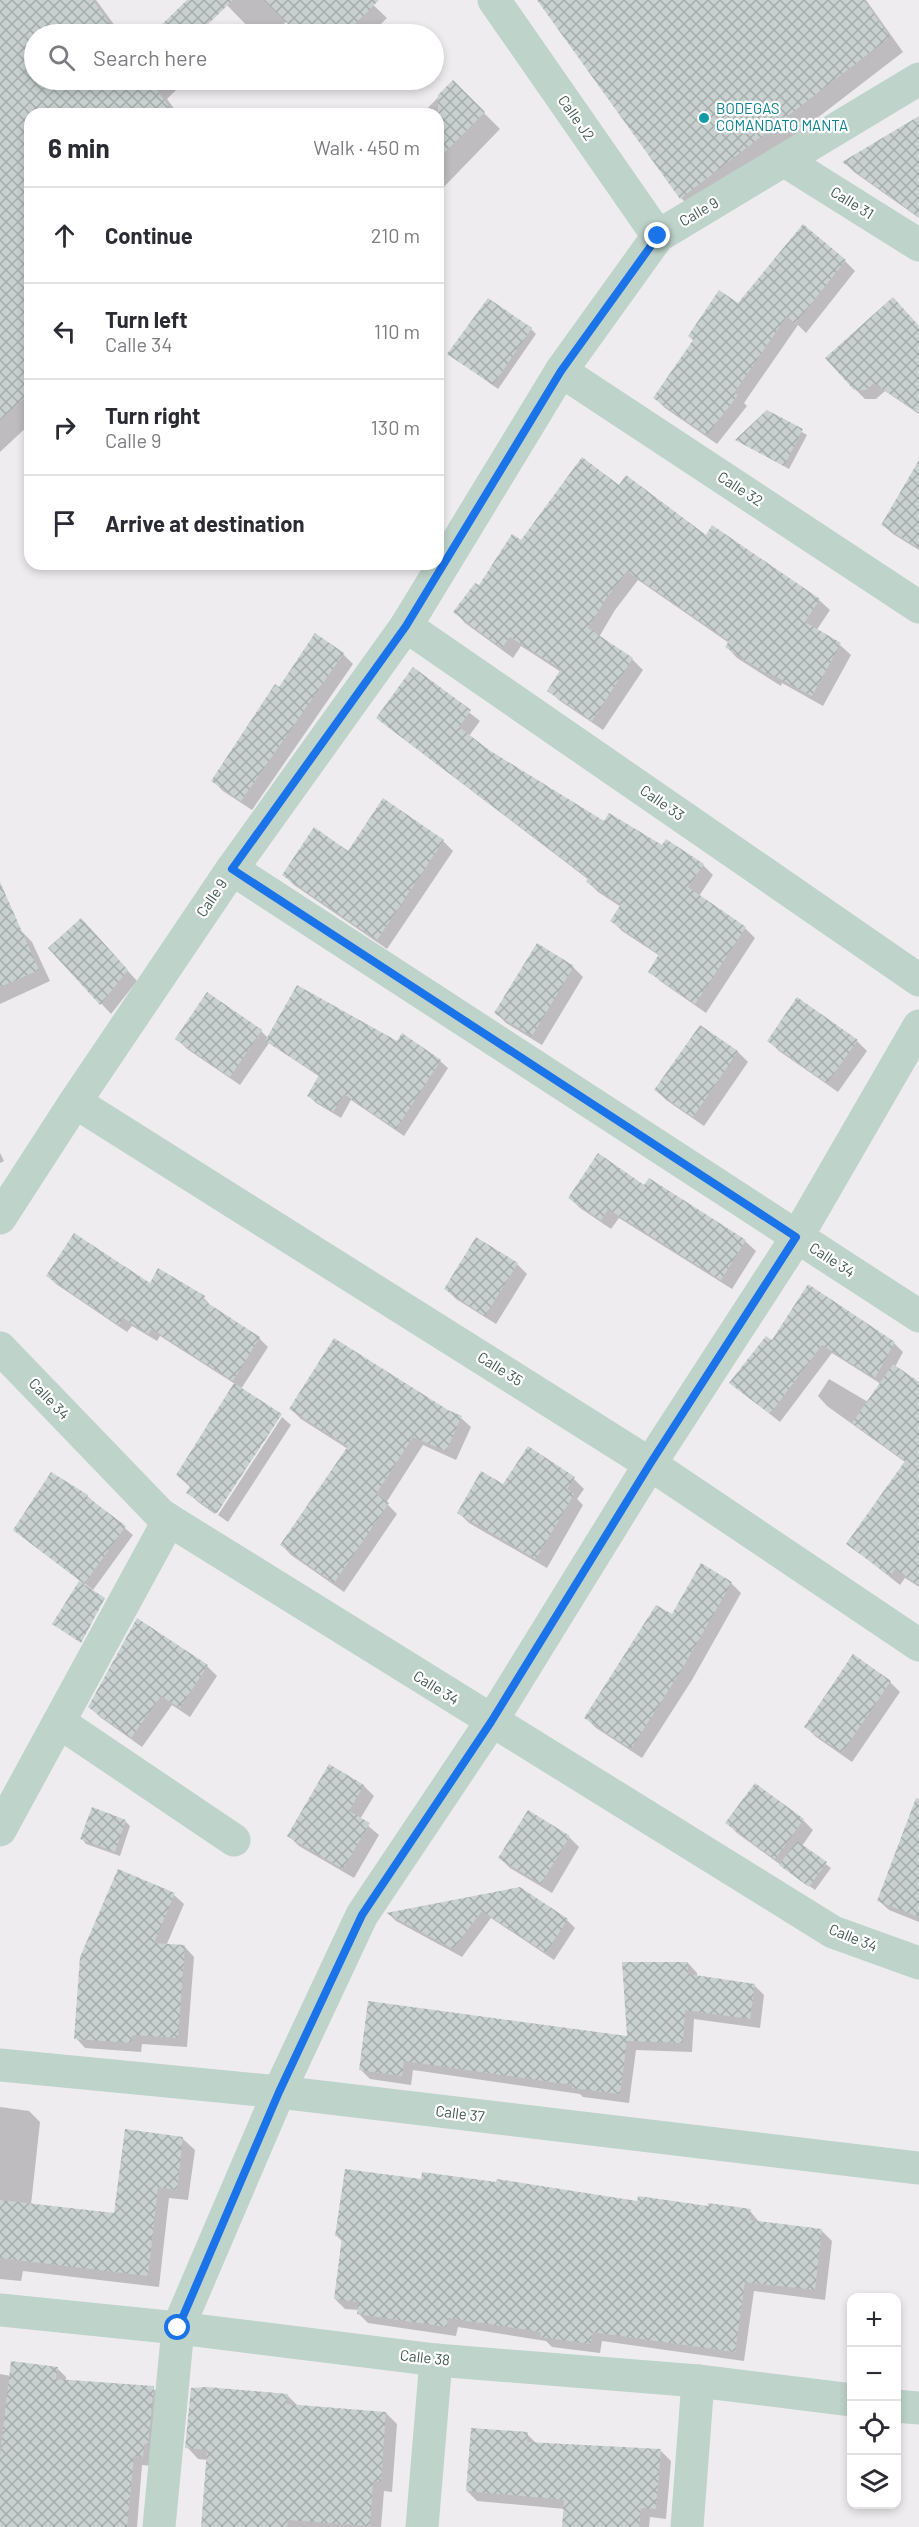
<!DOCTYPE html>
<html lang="en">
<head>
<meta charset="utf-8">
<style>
	body { margin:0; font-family:Barlow,sans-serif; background:#f2f2f3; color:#2b2b33 }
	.controls { position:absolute; right:18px; bottom:18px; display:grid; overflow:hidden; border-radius:12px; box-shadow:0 3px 9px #0003 }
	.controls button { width:54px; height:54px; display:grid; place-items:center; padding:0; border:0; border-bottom:2px solid #e1e1e2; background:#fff; color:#2b2b33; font:30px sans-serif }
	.stop { position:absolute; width:18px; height:18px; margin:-14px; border:4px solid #1a73e8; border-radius:50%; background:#fff }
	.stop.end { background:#1a73e8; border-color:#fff; box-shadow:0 2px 6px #0008 }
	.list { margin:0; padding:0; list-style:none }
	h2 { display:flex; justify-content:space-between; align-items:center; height:78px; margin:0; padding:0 24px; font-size:26px }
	h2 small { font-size:20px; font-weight:400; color:#7c7c81 }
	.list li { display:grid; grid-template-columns:39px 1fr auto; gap:18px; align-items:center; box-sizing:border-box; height:96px; padding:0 24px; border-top:2px solid #e1e1e2 }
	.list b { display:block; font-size:22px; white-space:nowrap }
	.list p { margin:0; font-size:20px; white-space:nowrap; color:#7c7c81 }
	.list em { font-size:20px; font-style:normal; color:#7c7c81 }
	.icon { flex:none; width:33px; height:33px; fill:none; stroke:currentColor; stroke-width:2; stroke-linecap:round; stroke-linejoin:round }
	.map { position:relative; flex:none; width:919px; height:2527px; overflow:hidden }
	.search { position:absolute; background:#fff; box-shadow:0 3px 9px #0003; left:24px; top:24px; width:420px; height:66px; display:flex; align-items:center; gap:15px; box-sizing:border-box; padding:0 21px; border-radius:33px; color:#7c7c81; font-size:22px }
	.panel { position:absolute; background:#fff; box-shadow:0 3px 9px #0003; left:24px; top:108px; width:420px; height:462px; border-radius:18px }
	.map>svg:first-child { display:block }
</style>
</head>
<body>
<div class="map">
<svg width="919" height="2527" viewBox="0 0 919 2527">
	<defs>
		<pattern id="building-cross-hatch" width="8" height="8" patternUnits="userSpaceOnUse" patternTransform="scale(1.5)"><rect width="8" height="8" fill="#c8d1d0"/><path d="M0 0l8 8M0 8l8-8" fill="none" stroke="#a4adab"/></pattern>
	</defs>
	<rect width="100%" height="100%" fill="#efecef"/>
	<!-- shadow -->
	<g fill="#0003">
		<polygon points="0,0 96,0 121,34 34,34 34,80 186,80 167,99 178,114 30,114 30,242 0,264"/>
		<polygon points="222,0 368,0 387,18 371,34 300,34 287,21 273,34 255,34"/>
		<polygon points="539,0 866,0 903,52 695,212 681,198"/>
		<polygon points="182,7 209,34 154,34"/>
		<polygon points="453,82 500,129 438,193 438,114 422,114"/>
		<polygon points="919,118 919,218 854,172 845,163"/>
		<polygon points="845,261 855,271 806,333 798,325 744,403 747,406 717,444 665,408 655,398 738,305"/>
		<polygon points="30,275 30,424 0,452 0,302"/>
		<polygon points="919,327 919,414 885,391 876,399 865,399 855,389"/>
		<polygon points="531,329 536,334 498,389 449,354"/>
		<polygon points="767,412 807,435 789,469 737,440"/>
		<polygon points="619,487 819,600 830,610 816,631 840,645 851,655 823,706 782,683 781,686 737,658 727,647 729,643 638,580 615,610 599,637 632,659 643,670 603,730 560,701 549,691 561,672 521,646 513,658 465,623 455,612 522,542"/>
		<polygon points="919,493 919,550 893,534 883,525"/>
		<polygon points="343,654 353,664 252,810 223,791 213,781 279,689"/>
		<polygon points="414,669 480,721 469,736 489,751 605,823 703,865 713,875 699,896 745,928 755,938 706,1013 660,981 650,971 660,956 622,931 612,921 621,907 598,892 588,882 589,880 388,727 378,717"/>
		<polygon points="443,841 453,851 387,949 294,885 284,875 349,853"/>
		<polygon points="0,909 32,942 50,981 0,1004"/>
		<polygon points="91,930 137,981 111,1014 50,948"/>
		<polygon points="573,967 583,977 542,1045 506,1023 496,1013"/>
		<polygon points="700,1027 738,1052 748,1062 704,1126 666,1100 656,1090"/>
		<polygon points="261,1031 269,1039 397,1043 440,1061 448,1068 404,1136 351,1100 341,1118 316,1103 309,1096 320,1077 269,1043 240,1085 187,1049 177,1039"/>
		<polygon points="769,1041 857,1041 867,1051 838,1092 779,1051"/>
		<polygon points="0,1153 4,1161 0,1163"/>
		<polygon points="649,1180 745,1241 756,1251 732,1289 619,1218 611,1229 580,1208 570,1198 645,1187"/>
		<polygon points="517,1264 527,1274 496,1324 456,1299 446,1289"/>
		<polygon points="48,1276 150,1285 204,1298 212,1307 259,1338 268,1347 241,1389 279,1415 215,1514 198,1502 188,1492 191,1488 177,1475 235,1384 160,1336 157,1341 132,1326 127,1332 56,1284"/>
		<polygon points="809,1286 894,1343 903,1352 895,1367 919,1384 919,1587 905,1578 900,1585 848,1544 905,1462 827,1406 818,1396 829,1379 868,1402 881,1384 832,1353 780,1422 731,1383 772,1343"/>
		<polygon points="291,1409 448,1411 461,1418 471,1427 456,1460 423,1445 386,1503 397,1514 344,1592 291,1555 282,1545 348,1449 301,1419"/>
		<polygon points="282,1417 291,1425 228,1522 218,1515"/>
		<polygon points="528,1448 574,1479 584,1489 577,1499 583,1505 547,1568 469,1523 459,1513 503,1486"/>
		<polygon points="87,1496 133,1535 93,1590 23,1537"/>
		<polygon points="731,1583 741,1593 692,1680 642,1758 596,1728 586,1718"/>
		<polygon points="207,1666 217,1676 190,1717 172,1705 142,1747 100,1717 90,1707"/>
		<polygon points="890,1682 900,1692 852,1762 816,1737 806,1727"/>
		<polygon points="330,1766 364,1786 374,1796 360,1819 379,1835 354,1878 299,1846 289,1836"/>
		<polygon points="528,1812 569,1837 579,1847 552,1893 510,1868 500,1858"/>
		<polygon points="803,1820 813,1830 802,1846 831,1868 815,1890 737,1833 727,1823"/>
		<polygon points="125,1821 130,1826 120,1856 86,1844 82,1839"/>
		<polygon points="919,1846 919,1922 889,1910 879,1901"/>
		<polygon points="119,1871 174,1895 184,1904 166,1946 185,1947 194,1957 187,2047 142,2044 141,2052 85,2048 76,2038"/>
		<polygon points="520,1888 567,1920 575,1928 554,1960 491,1918 462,1957 396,1921 389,1914"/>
		<polygon points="688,1963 697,1973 697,1977 754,1985 764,1995 760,2028 694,2019 692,2052 636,2050 629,2103 583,2097 580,2094 413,2070 411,2085 370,2079 360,2069 370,2002 628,2038"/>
		<polygon points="0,2107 29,2111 40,2122 31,2205 115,2214 183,2139 195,2150 188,2200 169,2198 159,2287 23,2271 21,2281 0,2279"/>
		<polygon points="422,2181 638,2202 750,2211 760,2223 822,2231 832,2241 825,2300 754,2291 744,2361 602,2341 600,2353 552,2347 546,2341 458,2327 456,2336 368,2323 358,2313 359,2310 345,2309 335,2299 343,2242 337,2236"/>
		<polygon points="57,2368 66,2377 66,2381 153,2388 162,2397 152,2466 142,2465 137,2527 0,2527 0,2374 11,2376"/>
		<polygon points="287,2395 298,2406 386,2413 397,2424 392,2492 384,2491 381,2527 203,2527 208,2460 198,2459 187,2447"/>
		<polygon points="527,2434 537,2444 661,2451 671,2461 666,2519 650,2517 649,2527 564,2527 565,2509 477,2501 467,2491"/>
	</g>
	<!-- building -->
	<g fill="url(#building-cross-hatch)">
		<polygon points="0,0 93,0 117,34 34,34 34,80 150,80 174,114 30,114 30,393 0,420"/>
		<polygon points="187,0 233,0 198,34 152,34"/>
		<polygon points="264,0 379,0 345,34 298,34"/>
		<polygon points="537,0 864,0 890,37 680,199"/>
		<polygon points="453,80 485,112 438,159 438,95"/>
		<polygon points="919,116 919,217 842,162"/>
		<polygon points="803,224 846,260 795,324 787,316 734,393 738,395 707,435 653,398 693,340 688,336 719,290 738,303"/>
		<polygon points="893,297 919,326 919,413 874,383 866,390 854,390 825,358"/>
		<polygon points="488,298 532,328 493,385 447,354"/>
		<polygon points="767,410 803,429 784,466 735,440"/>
		<polygon points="582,457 619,485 626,475 706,535 712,525 820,599 805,622 841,643 812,696 771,674 770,676 725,647 729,641 627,571 605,600 588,628 633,658 592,721 547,691 561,669 510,637 502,648 453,612 475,583 479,585 512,534 521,540"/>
		<polygon points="919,460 919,548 881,525"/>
		<polygon points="315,633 344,653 241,801 211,781 275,684 279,687"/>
		<polygon points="413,667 471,710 459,727 489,750 604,821 609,813 662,845 666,839 704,864 688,887 746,927 695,1004 648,972 659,954 610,921 621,904 586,882 588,878 376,718"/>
		<polygon points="383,798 444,840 377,940 282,875 314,827 348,851"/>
		<polygon points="0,882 39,970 0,987"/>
		<polygon points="81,918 128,970 100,1005 48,948"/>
		<polygon points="537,943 574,966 532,1036 494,1013"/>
		<polygon points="297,985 397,1041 402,1033 441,1060 396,1129 344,1094 333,1112 307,1096 319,1075 265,1041"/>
		<polygon points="207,992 262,1030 230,1077 175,1039"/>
		<polygon points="797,997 858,1040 827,1083 767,1041"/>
		<polygon points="700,1025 738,1051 693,1117 654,1090"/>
		<polygon points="598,1153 644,1185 649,1178 746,1240 721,1280 608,1209 601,1220 568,1198"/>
		<polygon points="74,1233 150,1283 158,1268 205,1296 203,1300 260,1337 233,1381 152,1329 148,1334 123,1318 119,1325 46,1276"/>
		<polygon points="476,1237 518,1263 485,1316 444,1289"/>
		<polygon points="808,1284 895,1342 875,1378 822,1345 770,1414 729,1383 766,1336 772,1340"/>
		<polygon points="334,1338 448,1410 462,1416 446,1451 413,1437 376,1494 389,1503 334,1583 280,1545 348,1446 289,1409"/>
		<polygon points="893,1364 919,1382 919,1585 895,1569 890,1576 846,1544 905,1461 852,1423"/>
		<polygon points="234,1383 282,1414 217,1513 186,1493 191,1485 176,1475"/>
		<polygon points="528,1446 575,1477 567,1489 574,1494 536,1559 457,1513 481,1471 503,1484"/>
		<polygon points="51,1472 88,1495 87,1497 126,1526 84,1584 13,1530"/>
		<polygon points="701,1563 732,1582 682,1669 631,1749 584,1718 656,1605 672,1614"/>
		<polygon points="79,1581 105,1598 81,1643 52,1624"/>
		<polygon points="137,1618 208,1665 180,1708 161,1696 131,1738 88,1707"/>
		<polygon points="853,1654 891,1681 842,1753 804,1727"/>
		<polygon points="329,1764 364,1785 349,1811 370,1823 343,1869 287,1836"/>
		<polygon points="755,1783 804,1819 775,1859 725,1823"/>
		<polygon points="916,1798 919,1799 919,1917 877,1901"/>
		<polygon points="92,1807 126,1820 115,1852 80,1839"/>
		<polygon points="528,1810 570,1836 541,1884 498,1858"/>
		<polygon points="797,1841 827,1862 809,1887 779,1865"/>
		<polygon points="118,1869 175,1893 154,1943 185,1945 178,2038 132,2035 132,2043 74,2039 80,1957"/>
		<polygon points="520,1887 568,1919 546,1953 482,1911 453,1949 386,1913"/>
		<polygon points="622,1962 688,1962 688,1974 755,1984 750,2019 685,2010 683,2043 627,2041 620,2094 572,2088 572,2085 404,2061 402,2076 359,2070 368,2001 627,2036"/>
		<polygon points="125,2129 183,2137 177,2190 158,2187 148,2276 0,2258 0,2200 114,2213"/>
		<polygon points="345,2169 421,2179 422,2172 496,2182 497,2179 637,2201 638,2196 708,2206 708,2203 751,2209 750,2220 822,2229 815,2290 745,2282 735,2352 592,2332 591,2344 540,2337 541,2332 448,2318 447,2327 357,2314 358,2302 334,2299 342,2237 335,2236"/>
		<polygon points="11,2361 58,2367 56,2379 154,2386 148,2445 144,2444 143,2457 134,2456 127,2527 0,2527 0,2455"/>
		<polygon points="207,2387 288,2394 287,2404 386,2412 381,2481 373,2481 370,2526 288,2520 287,2527 201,2527 207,2450 185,2448 191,2388"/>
		<polygon points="471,2428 528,2432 527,2442 661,2449 656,2509 641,2508 639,2527 562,2527 564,2500 466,2491"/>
	</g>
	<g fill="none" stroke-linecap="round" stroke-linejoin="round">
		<!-- minor -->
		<g stroke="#bed3ca" stroke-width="33">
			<polyline points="494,0 658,236"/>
			<polyline points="785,161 919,245"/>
			<polyline points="561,371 919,607"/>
			<polyline points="406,626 919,980"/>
			<polyline points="232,869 919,1316"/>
			<polyline points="75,1102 650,1464 919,1645"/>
			<polyline points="0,1218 75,1102 232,869 406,626 561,371 658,236 919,79"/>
			<polyline points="0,1348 160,1514 169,1520 833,1932 919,1963"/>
			<polyline points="59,1722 234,1840"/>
			<polyline points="0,1830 169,1520"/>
			<polyline points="0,2065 279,2092 919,2168"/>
			<polyline points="0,2310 178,2328 436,2360 698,2381 852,2400"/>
			<polyline points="896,2406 919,2408"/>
			<polyline points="159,2527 178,2328 279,2092 362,1915 491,1722 650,1464 797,1237 919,1026"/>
			<polyline points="422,2527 436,2360"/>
			<polyline points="687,2527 698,2381"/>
		</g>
	</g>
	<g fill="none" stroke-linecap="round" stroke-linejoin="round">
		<!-- route -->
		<polyline stroke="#1a73e8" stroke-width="8" points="178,2328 279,2092 362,1915 491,1722 650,1464 796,1237 232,869 406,626 561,371 658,236"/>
	</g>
	<!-- markers -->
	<circle fill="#0f9aa8" stroke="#fff" stroke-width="2" cx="704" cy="118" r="6"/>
	<g text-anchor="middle" stroke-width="4.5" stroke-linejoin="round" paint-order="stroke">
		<!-- culture labels -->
		<g font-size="15" fill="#0d838f" stroke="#fff" text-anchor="start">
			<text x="716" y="114">BODEGAS<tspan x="716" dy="17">COMANDATO MANTA</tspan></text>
		</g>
		<!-- street labels -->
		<g font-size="15" fill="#435a51" stroke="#fff">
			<text transform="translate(576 118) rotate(55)" y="5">Calle J2</text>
			<text transform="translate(852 203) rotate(32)" y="5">Calle 31</text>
			<text transform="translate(699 212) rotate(-30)" y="5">Calle 9</text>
			<text transform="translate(740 489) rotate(33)" y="5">Calle 32</text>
			<text transform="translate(662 803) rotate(35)" y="5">Calle 33</text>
			<text transform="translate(212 898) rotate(-56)" y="5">Calle 9</text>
			<text transform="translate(832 1260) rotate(33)" y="5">Calle 34</text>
			<text transform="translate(500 1369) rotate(32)" y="5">Calle 35</text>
			<text transform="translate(49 1399) rotate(46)" y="5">Calle 34</text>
			<text transform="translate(436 1688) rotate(32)" y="5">Calle 34</text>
			<text transform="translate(853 1938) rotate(22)" y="5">Calle 34</text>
			<text transform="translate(460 2114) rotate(7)" y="5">Calle 37</text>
			<text transform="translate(425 2358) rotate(6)" y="5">Calle 38</text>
		</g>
	</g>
</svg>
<div class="controls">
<button>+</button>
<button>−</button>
<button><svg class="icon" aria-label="locate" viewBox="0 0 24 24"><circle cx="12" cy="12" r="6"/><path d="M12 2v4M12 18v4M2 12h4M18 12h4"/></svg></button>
<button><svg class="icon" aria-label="layers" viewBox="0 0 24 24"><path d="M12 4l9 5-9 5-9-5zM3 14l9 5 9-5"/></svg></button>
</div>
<div class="stop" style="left:178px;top:2328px"></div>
<div class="stop end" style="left:658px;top:236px"></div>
<div class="search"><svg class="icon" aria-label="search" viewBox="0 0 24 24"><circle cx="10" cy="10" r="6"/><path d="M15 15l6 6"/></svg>Search here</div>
<section class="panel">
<h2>6 min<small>Walk · 450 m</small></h2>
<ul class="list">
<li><svg class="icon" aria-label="ahead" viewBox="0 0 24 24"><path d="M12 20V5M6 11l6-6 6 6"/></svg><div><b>Continue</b></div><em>210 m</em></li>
<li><svg class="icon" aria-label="left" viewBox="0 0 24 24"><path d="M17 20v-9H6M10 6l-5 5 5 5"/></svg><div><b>Turn left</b><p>Calle 34</p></div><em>110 m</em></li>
<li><svg class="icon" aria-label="right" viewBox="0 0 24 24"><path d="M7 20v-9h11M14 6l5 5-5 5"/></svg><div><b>Turn right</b><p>Calle 9</p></div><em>130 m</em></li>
<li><svg class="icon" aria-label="arrive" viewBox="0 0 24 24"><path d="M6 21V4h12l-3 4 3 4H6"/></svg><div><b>Arrive at destination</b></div></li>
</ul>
</section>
</div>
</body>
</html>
